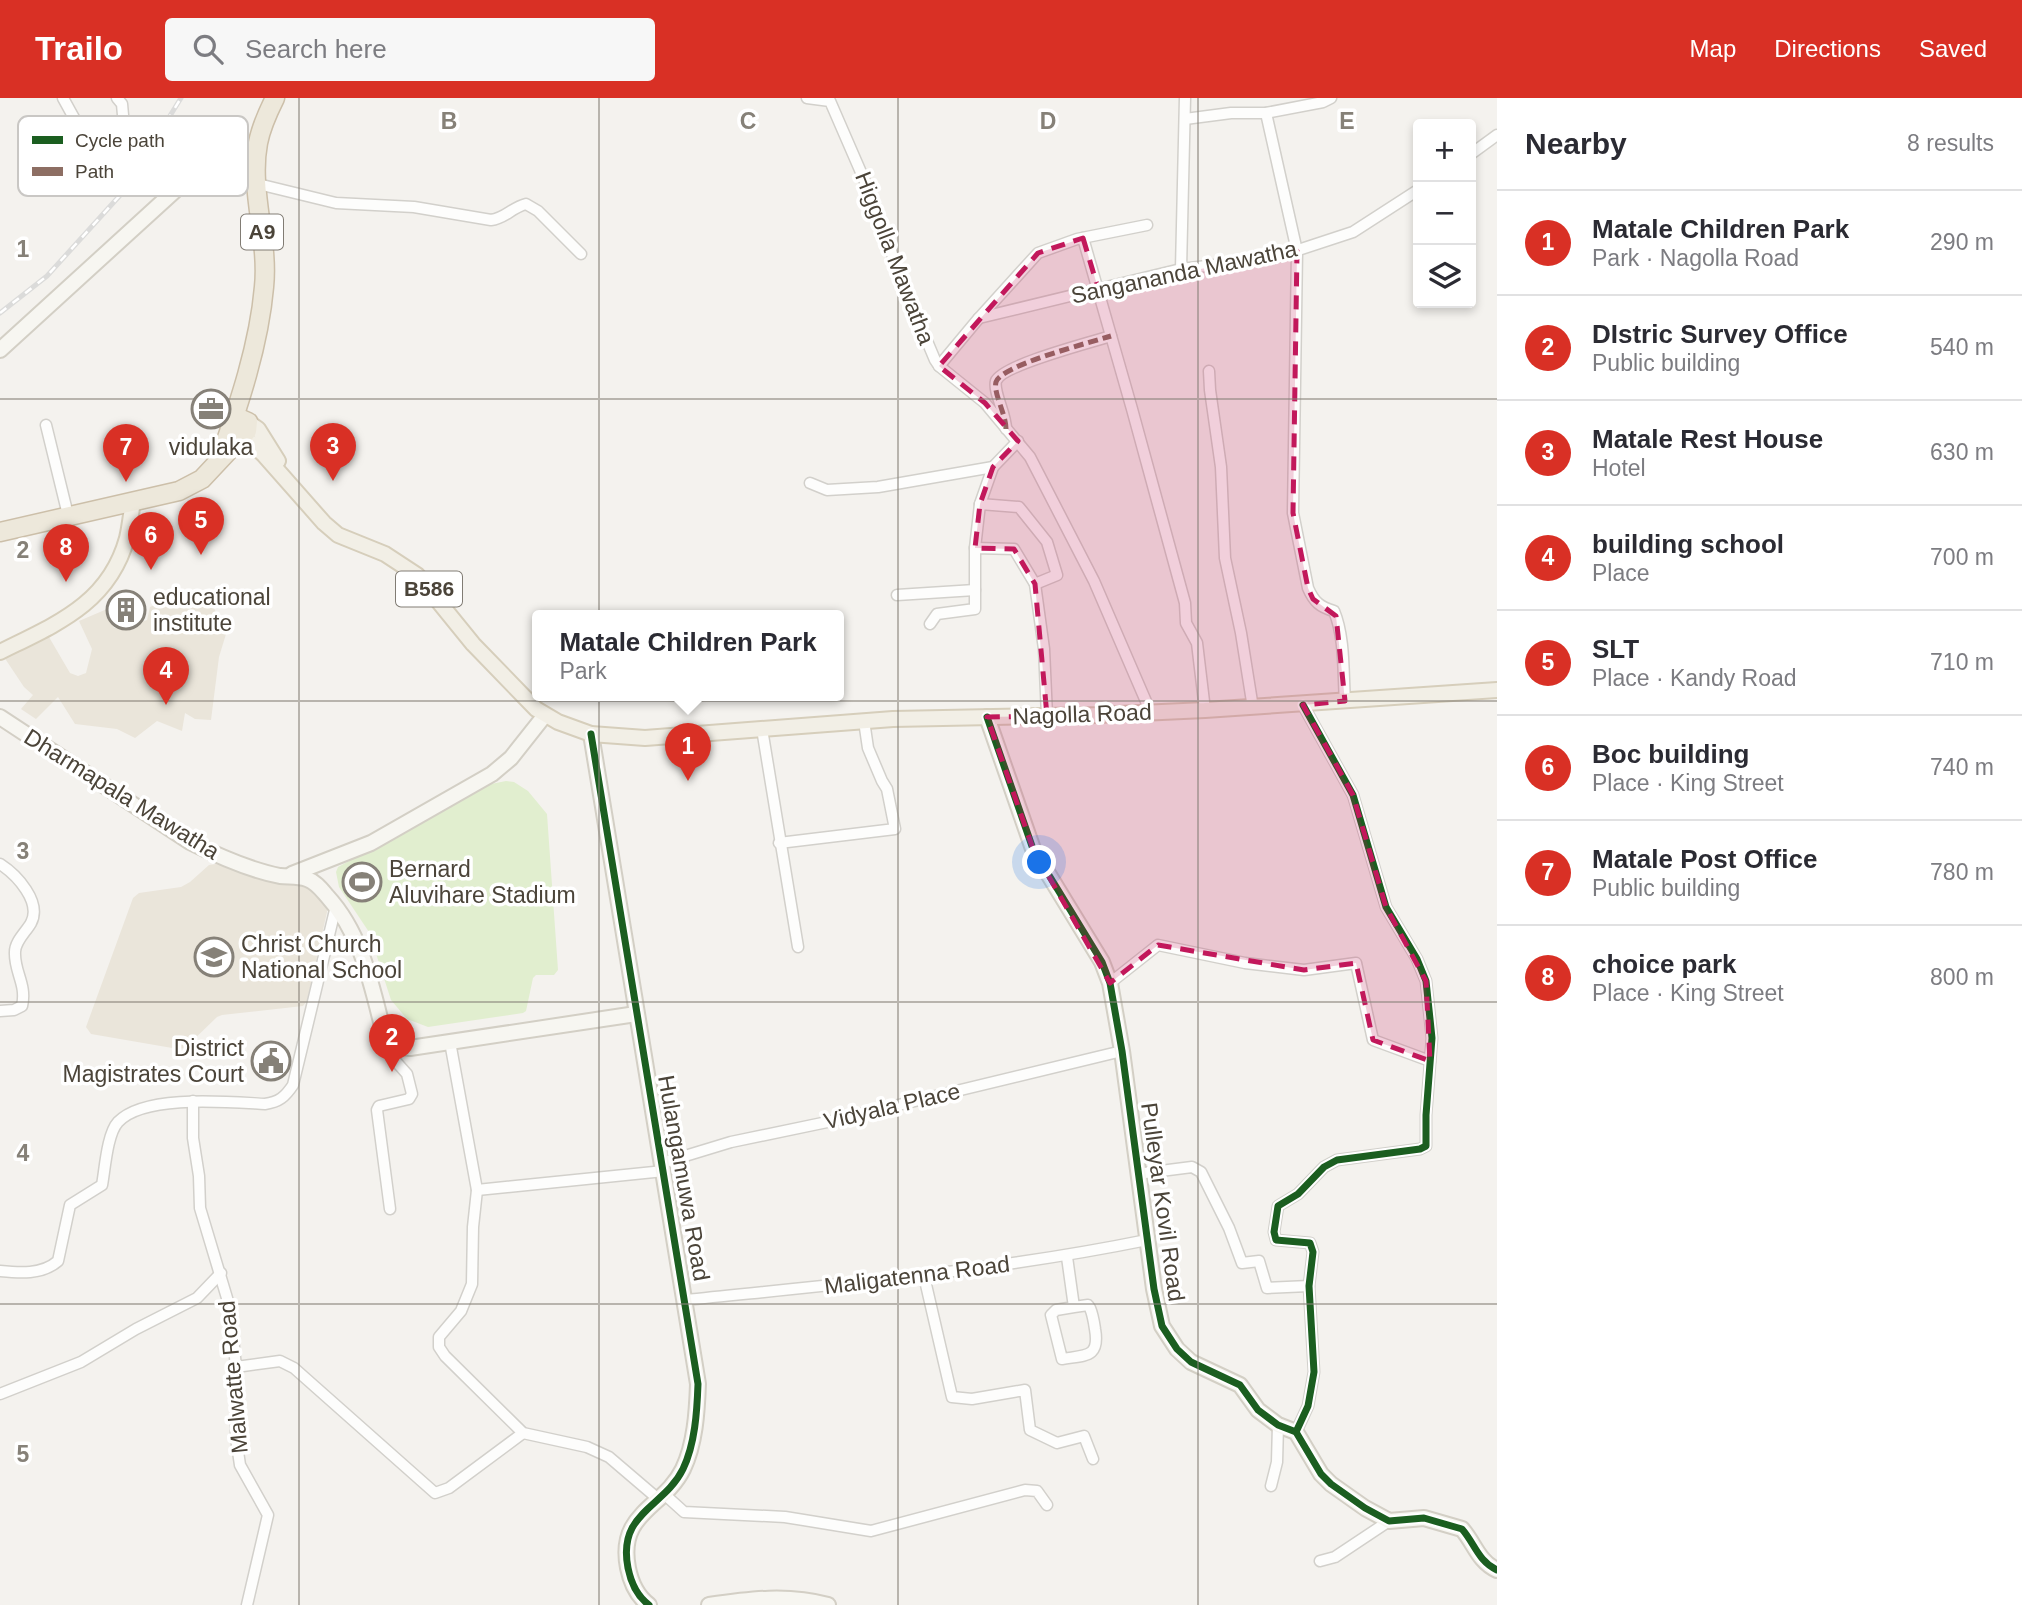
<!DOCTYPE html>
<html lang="en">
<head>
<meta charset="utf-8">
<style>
	body { margin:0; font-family:Arial,sans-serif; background:#f7f7f7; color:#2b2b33 }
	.controls { position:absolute; right:21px; top:21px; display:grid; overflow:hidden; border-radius:7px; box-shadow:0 4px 10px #0003 }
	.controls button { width:63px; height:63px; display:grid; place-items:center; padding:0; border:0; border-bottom:2px solid #e1e1e2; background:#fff; color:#2b2b33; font:35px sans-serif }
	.you { position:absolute; left:1040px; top:765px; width:24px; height:24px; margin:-18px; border:5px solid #fff; border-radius:50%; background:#1a73e8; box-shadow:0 0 0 10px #1a73e833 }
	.badge { display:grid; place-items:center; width:46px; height:46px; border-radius:50%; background:#d93025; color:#fff; font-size:23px; font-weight:700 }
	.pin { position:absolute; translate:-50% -58px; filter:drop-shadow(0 2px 4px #0008) }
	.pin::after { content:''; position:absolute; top:37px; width:24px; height:21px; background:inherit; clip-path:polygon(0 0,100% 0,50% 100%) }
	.popup { position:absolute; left:532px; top:512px; width:312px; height:91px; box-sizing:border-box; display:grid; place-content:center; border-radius:7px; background:#fff; filter:drop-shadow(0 2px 5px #0005); font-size:23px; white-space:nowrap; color:#7c7c81 }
	.popup b { font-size:26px; color:#2b2b33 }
	.popup::after { content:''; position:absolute; left:50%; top:100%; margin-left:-14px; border:14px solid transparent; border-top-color:#fff }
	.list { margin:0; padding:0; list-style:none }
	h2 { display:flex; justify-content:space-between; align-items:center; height:91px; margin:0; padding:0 28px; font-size:30px }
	h2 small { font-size:23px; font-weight:400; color:#7c7c81 }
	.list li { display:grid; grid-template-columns:46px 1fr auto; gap:21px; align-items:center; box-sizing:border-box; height:105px; padding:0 28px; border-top:2px solid #e1e1e2 }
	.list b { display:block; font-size:26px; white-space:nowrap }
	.list p { margin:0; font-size:23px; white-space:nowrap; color:#7c7c81 }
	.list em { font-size:23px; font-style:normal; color:#7c7c81 }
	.icon { flex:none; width:38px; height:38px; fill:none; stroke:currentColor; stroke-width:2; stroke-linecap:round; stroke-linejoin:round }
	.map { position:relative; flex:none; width:1497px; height:1507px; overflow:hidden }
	header { display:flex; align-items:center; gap:42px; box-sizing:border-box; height:98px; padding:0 35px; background:#d93025; color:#fff }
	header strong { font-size:33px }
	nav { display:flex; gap:38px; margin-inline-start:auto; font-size:24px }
	.search { width:490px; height:63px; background:#f7f7f7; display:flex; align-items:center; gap:18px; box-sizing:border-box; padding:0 24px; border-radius:7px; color:#7c7c81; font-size:26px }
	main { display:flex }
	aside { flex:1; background:#fff }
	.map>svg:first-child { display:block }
</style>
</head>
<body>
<header>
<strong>Trailo</strong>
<div class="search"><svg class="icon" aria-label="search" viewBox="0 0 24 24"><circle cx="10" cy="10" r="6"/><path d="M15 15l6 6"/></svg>Search here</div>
<nav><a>Map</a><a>Directions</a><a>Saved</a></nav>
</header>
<main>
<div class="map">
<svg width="1497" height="1507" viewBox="0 0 1497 1507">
	<rect width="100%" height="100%" fill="#f4f2ee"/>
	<!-- education -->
	<g fill="#eae5da">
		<polygon points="202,496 214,510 226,536 219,559 211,622 195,621 185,615 182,633 157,623 135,640 117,631 75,626 58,599 36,621 21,611 33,597 24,589 2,556 46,534 70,575 78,578 86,575 92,551 79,523 107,511 114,530 123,530 147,522 150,509 161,504 178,501 192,503"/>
		<polygon points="216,766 281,780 309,784 327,806 327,814 307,903 303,908 222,917 217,919 185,950 178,951 91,936 86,929 133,800 139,795 181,789 190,784 209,767"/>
	</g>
	<!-- grass -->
	<polygon fill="#e1eecf" points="506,683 514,684 528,693 547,716 558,872 554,877 536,877 533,880 526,913 523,915 428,929 407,921 391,902 369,834 339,789 336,774 338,769 491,686"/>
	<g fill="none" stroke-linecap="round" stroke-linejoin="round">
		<defs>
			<g id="street">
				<polyline points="63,0 79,29 79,48 93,72 108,88"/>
				<polyline points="807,0 830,3 873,102 900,179 935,262 939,268 985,305 1030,359 1094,483 1151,615"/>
				<path d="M1266,15l31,138 -4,262 15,75c6,14 12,19 26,23 11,26 9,62 11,90"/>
				<polyline points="1185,21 1231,15 1266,15 1323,4 1331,0"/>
				<polyline points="1471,56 1497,37"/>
				<polyline points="93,72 125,39 122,6 117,0"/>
				<path d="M258,86l78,19 78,4 77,13c15,-2 20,-12 35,-16l12,7 43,43"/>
				<polyline points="1083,140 1132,311 1185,505 1186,525 1197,545 1205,612"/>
				<polyline points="1181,171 1185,0"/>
				<polyline points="979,220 1181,171 1274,160 1353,134 1418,92"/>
				<polyline points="939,268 979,220 1038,155 1077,141 1147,127"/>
				<polyline points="1209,273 1210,292 1221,369 1225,460 1241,535 1253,610"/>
				<polyline points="46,327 68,417"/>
				<path d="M1006,331c0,-16 -13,-37 -10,-48 6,-16 96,-39 115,-45"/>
				<polyline points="810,385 827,392 878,389 993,369"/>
				<polyline points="980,406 993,369 1018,343"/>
				<polyline points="975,450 980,406 1019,409 1047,444 1057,477 1035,486"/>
				<polyline points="897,497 975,492"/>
				<polyline points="930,526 937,516 975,511 975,450 1014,451 1035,486 1044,551 1047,618"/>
				<polyline points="762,631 798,849"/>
				<polyline points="779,745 895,731 887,691 882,683 868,650 864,623"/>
				<path d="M0,766c17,11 42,38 31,59 -5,9 -16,18 -16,29 -1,20 12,32 7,54l-8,4 -14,1"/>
				<polyline points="1110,885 1158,847 1245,865 1304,872 1356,865 1373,942 1430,963"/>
				<polyline points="385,940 391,958 407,976 412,996 409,1001 379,1008 377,1012 390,1111"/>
				<polyline points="450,944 477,1092 473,1129 472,1186 461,1213 439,1239 439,1249 445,1258 523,1335 587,1349 609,1359 657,1400"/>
				<polyline points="193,1003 193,1040 199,1078 200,1110 230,1210 236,1269 236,1340 240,1367 268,1417 247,1507"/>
				<polyline points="662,1065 731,1044 832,1023 1122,953"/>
				<polyline points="1137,1076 1192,1069 1201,1074 1229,1130 1242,1165 1259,1163 1267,1190 1309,1188"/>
				<polyline points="477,1092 664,1073"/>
				<path d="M1067,1159l7,50 14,-2 2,3c3,7 4,14 5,21 5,29 -9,26 -33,30l-11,-44 5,-5 18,-3"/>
				<path d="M0,1173c19,2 42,4 58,-10l12,-56 32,-20c3,-16 5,-51 16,-63 26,-28 110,-20 147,-18 14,-2 20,-7 28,-19l43,-179"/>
				<polyline points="924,1178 952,1299 972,1301 1025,1292 1030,1332 1057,1345 1084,1338 1093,1361"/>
				<path d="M685,1202c155,-16 310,-29 462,-60"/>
				<polyline points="236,1269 280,1263 294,1270 435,1395 449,1390 523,1335"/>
				<polyline points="0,1296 81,1264 136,1231 197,1200 221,1175"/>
				<polyline points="1296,1334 1308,1308 1314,1274 1309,1188 1313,1154 1310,1145 1276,1142 1274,1134 1278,1108 1298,1096 1324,1069 1337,1062 1420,1051 1426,1048 1426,1017 1432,940 1426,883 1417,861 1386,809 1353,697 1303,607"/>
				<polyline points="1271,1388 1277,1364 1278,1327"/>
				<polyline points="663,1395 684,1414 785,1419 871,1433 1025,1392 1037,1393 1047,1407"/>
				<polyline points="1320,1463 1335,1459 1389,1423"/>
			</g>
			<g id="secondary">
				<polyline points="0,252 204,66 257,72"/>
				<path d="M0,619l190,125c28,14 59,28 90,34 9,1 18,0 27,3 9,3 14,10 20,17 36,39 45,92 58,142l11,8 14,2 226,-34"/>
				<path d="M987,619l46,132 69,113 8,21 12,68 32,238 8,37 15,23 14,13 49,23 18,25 20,15 18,7 25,42 10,10 34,24 24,13 35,-3 38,11c13,15 16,32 35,41"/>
				<path d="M591,636l107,650c-1,28 -3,60 -15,85 -19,39 -66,43 -55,99 3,15 9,28 21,37"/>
				<polyline points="292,776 371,745 492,676 511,660 545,617"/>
				<path d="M709,1507c41,-6 79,-11 119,0"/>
			</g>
			<g id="primary">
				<polyline points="248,324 258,331 278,363"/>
				<polyline points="242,336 264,357 324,425 338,437 385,456 417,477 473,546 536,611 558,624 591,636 645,640 893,621 1097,617 1205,612 1497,592"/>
				<path d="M0,554c56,-28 109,-48 127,-114 3,-12 4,-25 6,-37"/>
			</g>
			<g id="highway">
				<path d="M220,360c19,-54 39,-113 44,-171 5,-47 -15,-97 -6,-144 3,-16 10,-31 17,-45"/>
				<path d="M0,434l179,-41 23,-12 45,-48 1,-9 -9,-4 -5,4c-1,6 2,11 8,12"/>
			</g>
		</defs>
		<!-- street casing -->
		<use href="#street" stroke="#d2d0cb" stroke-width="13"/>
		<!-- secondary casing -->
		<use href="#secondary" stroke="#d3cfc5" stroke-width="18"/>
		<!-- primary casing -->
		<use href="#primary" stroke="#d6cebb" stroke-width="18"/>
		<!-- highway casing -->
		<use href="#highway" stroke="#ccbfa9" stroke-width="21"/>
		<!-- street -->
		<use href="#street" stroke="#fdfdfc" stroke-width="10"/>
		<!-- secondary -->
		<use href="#secondary" stroke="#f7f6f1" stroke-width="14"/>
		<!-- primary -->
		<use href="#primary" stroke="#f2efe6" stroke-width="14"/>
		<!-- highway -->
		<use href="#highway" stroke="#ede8db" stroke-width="18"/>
		<defs>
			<polyline id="rail" points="0,215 47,178 123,94 181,0"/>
		</defs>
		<!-- rail casing -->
		<use href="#rail" stroke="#dbdbda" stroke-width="5"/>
		<!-- rail -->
		<use href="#rail" stroke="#fff" stroke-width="2.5" stroke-dasharray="8" stroke-linecap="butt"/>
		<!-- quiet -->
		<path stroke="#8d6e63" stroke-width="5" stroke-dasharray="10 5" stroke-linecap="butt" d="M1006,331c0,-15 -13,-36 -10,-47 5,-17 96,-40 115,-46"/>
		<defs>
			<g id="cycleway">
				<path d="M987,619l46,132 69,113 8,21 12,68 32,238 8,37 15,23 14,13 49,23 18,25 20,15 18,7 25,42 10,10 34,24 24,13 35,-3 38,11c13,15 16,32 35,41"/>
				<path d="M591,636l107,650c-1,28 -3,60 -15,85 -19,39 -66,43 -55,99 3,15 9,28 21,37"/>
				<polyline points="1296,1334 1308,1308 1314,1274 1309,1188 1313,1154 1310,1145 1276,1142 1274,1134 1278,1108 1298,1096 1324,1069 1337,1062 1420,1051 1426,1048 1426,1017 1432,940 1426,883 1417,861 1386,809 1353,697 1303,607"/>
			</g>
		</defs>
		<!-- cycleway casing -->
		<use href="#cycleway" stroke="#fff" stroke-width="11"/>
		<!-- cycleway -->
		<use href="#cycleway" stroke="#1b5e20" stroke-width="7"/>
	</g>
	<!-- marked area -->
	<path fill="#c2185b" fill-opacity="0.2" stroke="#c2185b" stroke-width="5" stroke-dasharray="14 9" stroke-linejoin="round" d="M1083,140l15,50 199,-37 -4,262 15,75 5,11 23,17 9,85 -42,4 50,90 33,112 40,74 4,80 -57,-21 -17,-77 -52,7 -146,-25 -48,38 -77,-134 -46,-132 60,-1 -12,-132 -21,-35 -39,-1 5,-44 13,-37 25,-26 -33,-38 -46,-37 99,-113z"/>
	<!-- grid -->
	<path fill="none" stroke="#868178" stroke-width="2" stroke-opacity="0.55" d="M299,0v1507M599,0v1507M898,0v1507M1198,0v1507M0,301h1497M0,603h1497M0,904h1497M0,1206h1497"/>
	<!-- icons -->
	<defs>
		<symbol id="office-ring" viewBox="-11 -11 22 22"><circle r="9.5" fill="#fff" stroke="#868178" stroke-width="1.5"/><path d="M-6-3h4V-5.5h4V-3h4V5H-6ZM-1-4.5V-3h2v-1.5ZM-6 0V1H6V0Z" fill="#868178"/></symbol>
		<symbol id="building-ring" viewBox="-11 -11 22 22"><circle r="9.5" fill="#fff" stroke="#868178" stroke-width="1.5"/><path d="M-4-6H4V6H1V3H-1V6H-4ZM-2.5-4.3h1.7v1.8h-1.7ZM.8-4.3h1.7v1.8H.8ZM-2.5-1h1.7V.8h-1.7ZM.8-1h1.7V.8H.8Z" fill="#868178"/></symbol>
		<symbol id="stadium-ring" viewBox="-11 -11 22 22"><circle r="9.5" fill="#fff" stroke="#868178" stroke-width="1.5"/><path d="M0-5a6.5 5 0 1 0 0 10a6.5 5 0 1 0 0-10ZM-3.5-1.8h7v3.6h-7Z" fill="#868178"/></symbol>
		<symbol id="school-ring" viewBox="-11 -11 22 22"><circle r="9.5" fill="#fff" stroke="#868178" stroke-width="1.5"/><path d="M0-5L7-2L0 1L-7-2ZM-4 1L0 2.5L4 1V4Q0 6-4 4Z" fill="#868178"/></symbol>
		<symbol id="civic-ring" viewBox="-11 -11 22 22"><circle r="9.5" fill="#fff" stroke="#868178" stroke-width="1.5"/><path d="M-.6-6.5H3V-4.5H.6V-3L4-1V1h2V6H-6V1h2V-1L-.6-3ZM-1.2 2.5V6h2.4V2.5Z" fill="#868178"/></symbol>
	</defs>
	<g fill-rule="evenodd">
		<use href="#office-ring" x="189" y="289" width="44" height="44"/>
		<use href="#building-ring" x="104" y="490" width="44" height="44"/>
		<use href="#stadium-ring" x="340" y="762" width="44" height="44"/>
		<use href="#school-ring" x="192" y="837" width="44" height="44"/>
		<use href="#civic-ring" x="249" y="941" width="44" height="44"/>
	</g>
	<g text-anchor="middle" stroke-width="7" stroke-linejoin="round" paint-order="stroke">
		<!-- shield labels -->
		<g fill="#fff" stroke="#817c74" stroke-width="2">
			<rect x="241" y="116.5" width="42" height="35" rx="5"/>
			<rect x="396" y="473.5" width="66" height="35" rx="5"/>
		</g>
		<g font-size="21" font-weight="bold" fill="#4b4439">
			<text x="262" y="141">A9</text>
			<text x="429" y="498">B586</text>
		</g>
		<!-- street labels -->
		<g font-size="23" fill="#4b4439" stroke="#fff">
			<text transform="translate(895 160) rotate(69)" y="8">Higgolla Mawatha</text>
			<text transform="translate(1184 174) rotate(-12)" y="8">Sangananda Mawatha</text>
			<text transform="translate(1082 616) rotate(-2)" y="8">Nagolla Road</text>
			<text transform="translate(122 696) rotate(32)" y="8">Dharmapala Mawatha</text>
			<text transform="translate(892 1008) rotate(-13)" y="8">Vidyala Place</text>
			<text transform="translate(684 1080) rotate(80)" y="8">Hulangamuwa Road</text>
			<text transform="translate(1163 1104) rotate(82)" y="8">Pulleyar Kovil Road</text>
			<text transform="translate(917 1177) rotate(-7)" y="8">Maligatenna Road</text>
			<text transform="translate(233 1279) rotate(-95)" y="8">Malwatte Road</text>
		</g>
		<!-- poi labels -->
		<g font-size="23" fill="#4b4439" stroke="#fff" text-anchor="start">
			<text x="211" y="357" text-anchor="middle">vidulaka</text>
			<text x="153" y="507">educational<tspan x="153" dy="26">institute</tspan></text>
			<text x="389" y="779">Bernard<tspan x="389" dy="26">Aluvihare Stadium</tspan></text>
			<text x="241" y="854">Christ Church<tspan x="241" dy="26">National School</tspan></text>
			<text x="244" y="958" text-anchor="end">District<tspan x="244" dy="26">Magistrates Court</tspan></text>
		</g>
	</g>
	<!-- legend -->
	<rect x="18" y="18" width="230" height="80" rx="10" fill="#fff" stroke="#c9c7c4" stroke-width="2"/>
	<rect x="32" y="38" width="31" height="8" fill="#1b5e20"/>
	<rect x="32" y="69" width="31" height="9" fill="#8d6e63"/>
	<g font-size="19" fill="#4b4439">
		<text x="75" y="49">Cycle path</text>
		<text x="75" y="80">Path</text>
	</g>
	<g font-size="23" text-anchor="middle" font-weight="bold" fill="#868178" stroke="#fff" stroke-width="7" stroke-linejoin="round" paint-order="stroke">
		<text x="449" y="31">B</text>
		<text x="748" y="31">C</text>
		<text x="1048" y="31">D</text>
		<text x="1347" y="31">E</text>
		<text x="23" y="159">1</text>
		<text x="23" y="460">2</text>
		<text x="23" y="761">3</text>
		<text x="23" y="1063">4</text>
		<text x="23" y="1364">5</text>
	</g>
</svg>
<div class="controls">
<button>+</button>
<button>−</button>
<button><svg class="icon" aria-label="layers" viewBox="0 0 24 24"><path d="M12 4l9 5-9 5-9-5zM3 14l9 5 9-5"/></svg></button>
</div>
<div class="you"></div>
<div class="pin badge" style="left:688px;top:683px">1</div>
<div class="popup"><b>Matale Children Park</b>Park</div>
<div class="pin badge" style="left:392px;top:974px">2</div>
<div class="pin badge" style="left:333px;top:383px">3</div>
<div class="pin badge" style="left:166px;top:607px">4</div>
<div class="pin badge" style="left:201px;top:457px">5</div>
<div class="pin badge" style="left:151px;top:472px">6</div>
<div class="pin badge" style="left:126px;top:384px">7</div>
<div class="pin badge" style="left:66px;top:484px">8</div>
</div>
<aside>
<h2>Nearby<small>8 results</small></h2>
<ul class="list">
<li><span class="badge">1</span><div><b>Matale Children Park</b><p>Park · Nagolla Road</p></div><em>290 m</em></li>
<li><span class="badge">2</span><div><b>DIstric Survey Office</b><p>Public building</p></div><em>540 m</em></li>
<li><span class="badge">3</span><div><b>Matale Rest House</b><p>Hotel</p></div><em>630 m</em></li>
<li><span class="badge">4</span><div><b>building school</b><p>Place</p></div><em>700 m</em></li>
<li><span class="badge">5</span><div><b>SLT</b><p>Place · Kandy Road</p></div><em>710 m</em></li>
<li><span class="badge">6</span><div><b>Boc building</b><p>Place · King Street</p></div><em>740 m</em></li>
<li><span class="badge">7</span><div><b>Matale Post Office</b><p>Public building</p></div><em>780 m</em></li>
<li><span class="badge">8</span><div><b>choice park</b><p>Place · King Street</p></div><em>800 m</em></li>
</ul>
</aside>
</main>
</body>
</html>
